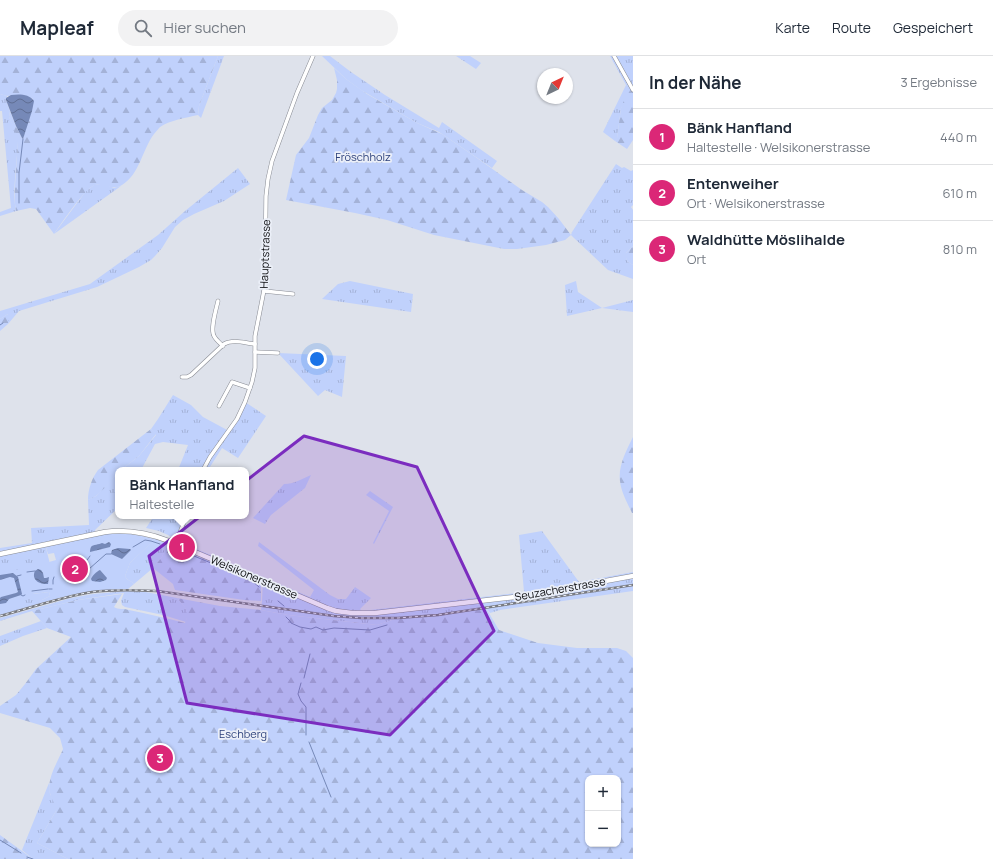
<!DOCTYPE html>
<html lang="de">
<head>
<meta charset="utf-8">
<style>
	body { margin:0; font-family:Manrope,sans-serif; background:#f2f2f3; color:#1f2937 }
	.controls { position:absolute; right:12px; bottom:12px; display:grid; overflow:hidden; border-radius:8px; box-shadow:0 1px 3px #0004 }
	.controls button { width:36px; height:36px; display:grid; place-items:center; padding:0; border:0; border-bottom:1px solid #e0e1e3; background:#fff; color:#1f2937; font:20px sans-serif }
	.compass { position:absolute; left:537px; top:12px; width:36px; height:36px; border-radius:50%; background:#fff; box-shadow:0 1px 3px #0004; rotate:43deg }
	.you { position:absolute; left:317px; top:303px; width:14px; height:14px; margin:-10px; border:3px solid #fff; border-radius:50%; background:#1a73e8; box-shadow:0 0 0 6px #1a73e833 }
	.badge { display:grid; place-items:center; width:26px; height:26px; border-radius:50%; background:#db2777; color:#fff; font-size:13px; font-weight:700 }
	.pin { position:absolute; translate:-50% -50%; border:2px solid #fff; box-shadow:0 1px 4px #0006 }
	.popup { position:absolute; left:115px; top:411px; width:134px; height:52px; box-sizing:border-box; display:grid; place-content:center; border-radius:8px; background:#fff; filter:drop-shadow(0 1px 3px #0005); font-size:13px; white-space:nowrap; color:#747a83 }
	.popup b { font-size:15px; color:#1f2937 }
	.popup::after { content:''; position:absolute; left:50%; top:100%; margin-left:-8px; border:8px solid transparent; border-top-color:#fff }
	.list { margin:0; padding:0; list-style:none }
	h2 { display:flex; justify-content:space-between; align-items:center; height:52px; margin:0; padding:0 16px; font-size:17px }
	h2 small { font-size:13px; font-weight:400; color:#747a83 }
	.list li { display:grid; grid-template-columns:26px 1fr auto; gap:12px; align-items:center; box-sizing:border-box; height:56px; padding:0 16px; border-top:1px solid #e0e1e3 }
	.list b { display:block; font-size:15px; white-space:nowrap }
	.list p { margin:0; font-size:13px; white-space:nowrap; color:#747a83 }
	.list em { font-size:13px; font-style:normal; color:#747a83 }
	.icon { flex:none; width:22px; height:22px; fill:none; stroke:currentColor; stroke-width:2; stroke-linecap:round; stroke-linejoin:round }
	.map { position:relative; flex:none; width:633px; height:803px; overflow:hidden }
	header { display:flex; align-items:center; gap:24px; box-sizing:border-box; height:56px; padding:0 20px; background:#fff; border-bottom:1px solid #e0e1e3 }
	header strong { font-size:19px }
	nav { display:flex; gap:22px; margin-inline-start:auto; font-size:14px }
	.search { width:280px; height:36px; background:#f2f2f3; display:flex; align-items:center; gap:10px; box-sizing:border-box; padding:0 14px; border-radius:22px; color:#747a83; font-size:15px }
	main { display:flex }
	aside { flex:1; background:#fff }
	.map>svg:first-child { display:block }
</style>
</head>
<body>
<header>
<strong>Mapleaf</strong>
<div class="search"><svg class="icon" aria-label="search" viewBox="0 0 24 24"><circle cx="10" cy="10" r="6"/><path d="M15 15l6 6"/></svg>Hier suchen</div>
<nav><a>Karte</a><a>Route</a><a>Gespeichert</a></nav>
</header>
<main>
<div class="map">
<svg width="633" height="803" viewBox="0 0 633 803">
	<defs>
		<pattern id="grass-tufts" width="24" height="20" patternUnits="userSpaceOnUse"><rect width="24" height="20" fill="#c0d1fc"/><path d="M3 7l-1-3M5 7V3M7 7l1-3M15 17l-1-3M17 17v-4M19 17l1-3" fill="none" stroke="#a4b2d7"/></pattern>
		<pattern id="forest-firs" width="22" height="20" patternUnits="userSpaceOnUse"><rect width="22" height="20" fill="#c0d1fc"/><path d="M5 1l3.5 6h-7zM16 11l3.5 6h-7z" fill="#a4b2d7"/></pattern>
		<pattern id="water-waves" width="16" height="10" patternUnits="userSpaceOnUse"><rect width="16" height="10" fill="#7689b8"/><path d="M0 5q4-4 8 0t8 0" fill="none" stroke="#5f6e94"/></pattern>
	</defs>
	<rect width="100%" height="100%" fill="#dee2eb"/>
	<!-- grass -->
	<g fill="url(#grass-tufts)">
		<polygon points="218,0 224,0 201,62 198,59 199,50"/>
		<polygon points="322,0 330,0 351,16 385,39 439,72 442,66 497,105 492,112 439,76 417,67 361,34 346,23"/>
		<polygon points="456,0 470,0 481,7 476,13"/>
		<polygon points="610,0 633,0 633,34 621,52 617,83 615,85 603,76 626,29"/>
		<path d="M0,38l7,2 -1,4 4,11 -1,6 9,19v6c-1,21 -6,49 -2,69l-16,5v-4l11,-4 -9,-97h-2z"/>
		<polygon points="616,108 622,112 624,111 631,115 633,114 633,149 631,151 633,154 633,190 626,197 626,202 628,206 633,209 633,223 608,214 574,182 571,179 572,176"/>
		<polygon points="238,112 250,128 224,145 194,158 183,164 175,171 162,192 155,200 151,204 139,211 97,231 19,255 8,268 8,258 0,263 0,255 90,228 158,179 185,155"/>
		<polygon points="104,128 114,132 121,130 54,178 86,135 94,129"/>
		<polygon points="350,225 413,238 411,256 322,243 338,228"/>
		<polygon points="576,225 578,236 602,252 633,244 633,256 602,252 567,260 565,229"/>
		<polygon points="278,297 346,300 342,341 325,334 318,340"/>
		<polygon points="173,339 191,349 203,361 229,375 245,346 266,360 238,402 222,392 208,414 178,414 188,389 163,386 155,388 141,414 121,414 139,400 156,379 151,373 158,363"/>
		<polygon points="118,417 118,452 95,474 96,477 45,488 50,508 33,538 49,536 50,540 42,544 42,547 0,559 0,492 32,487 31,472 89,469 88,444 96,440"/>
		<path d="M311,419l-6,13 -34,27 -6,9 -12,-6 31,-34c10,0 18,-5 27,-9z"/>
		<polygon points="370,435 393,451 374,488 373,487 389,455 366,439"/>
		<polygon points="154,460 188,460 182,483 182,487 310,541 314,534 258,490 259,486 330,539 338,543 346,543 355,531 371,542 360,553 362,555 524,536 519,479 542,475 579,526 633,516 633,535 500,554 490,557 486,552 417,561 398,562 377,569 288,559 261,554 262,545 263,523 186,490 168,479 159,475 146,472"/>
		<path d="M155,483l10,4 2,2 -5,12 -9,11 -19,16c-3,-4 -6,-2 -9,-8l5,-13z"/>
		<polygon points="127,535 146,536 177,542 185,551 188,558 186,566 163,559 125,551 122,549 121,545 124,537 78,544 32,555 0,565 0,562 71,542 93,538"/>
		<polygon points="41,565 47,572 23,580 0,590 0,580"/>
		<polygon points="49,727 50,738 57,751 56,755 37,787 68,803 33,803 22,794"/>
	</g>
	<!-- forest -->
	<g fill="url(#forest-firs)" fill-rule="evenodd">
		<path d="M0,0h218l-19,50 -1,9c-13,3 -27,5 -38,12 -2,2 -4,5 -6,7 -12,16 -14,40 -32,51 -9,6 -17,-2 -27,0 -10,3 -34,39 -41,49l-18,-25 -6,-1 -14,3 -1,-7v-19l3,-46 -9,-22 1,-6 6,15 6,12 1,1 10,-40 -10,-4h-7l-9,1 -7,-2z"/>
		<polygon points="334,12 346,23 367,38 417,67 442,78 477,102 522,134 542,146 548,151 559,163 571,179 565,184 546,189 517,193 504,193 434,179 387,164 355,157 286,144 296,99 309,82 318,59 322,52 332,44 336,37 337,33 337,24"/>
		<polygon points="630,29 633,34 633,84 627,93 615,85 617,82 621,52"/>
		<path d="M633,190v19c-6,-3 -8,-6 -7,-12z"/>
		<polygon points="8,258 8,268 0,275 0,263"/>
		<path d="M151,373l5,5 -17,22 -18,14h-3v3c-8,8 -19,24 -30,27 0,-11 4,-22 10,-30z"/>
		<path d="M633,381v76h-1c-4,-9 -11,-21 -12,-32 -2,-15 6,-30 13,-44z"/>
		<polygon points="168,490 180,496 186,495 258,526 261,530 261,545 244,544 175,534 173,528 153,512 162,501 165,493"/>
		<path d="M122,538l-8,13c5,3 9,1 15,3 19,4 38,8 56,13 5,-12 0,-16 -8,-25l43,8 41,4 27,5 89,10 21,-7 19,-1 69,-9 13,22 39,13 39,5h40l9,3 7,7v201h-565l-31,-16 19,-32c1,-7 -5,-11 -6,-18 -4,-13 8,-32 13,-44l-3,-11 -10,-10 -50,-15v-7l16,-11 9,-11 11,-15 35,-32 -24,-9 -15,-17 46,-11zM588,722h30v66h-30z"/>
		<polygon points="0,779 33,803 0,803"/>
	</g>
	<!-- green -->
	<path fill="#c0d1fc" d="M96,477c27,0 43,0 69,10l-3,6 -12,-5 -20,19 -5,13c3,6 6,4 9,8l-6,5 -34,2 -23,4 -29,8v-3l8,-4 -1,-4 -17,2 -11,5 -21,7v-33l13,-4 7,1 29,-6v-2l7,-2 -2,-7 -6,1 -3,-10z"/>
	<!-- water -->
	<g fill="url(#water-waves)">
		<path d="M11,39c9,-1 18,-1 23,6l-2,10 -9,28 -1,-1 -6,-12 -10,-26v-2z"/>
		<path d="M109,486l2,2 -1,3 -20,5c0,-1 0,-3 1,-5 2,-3 8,-2 11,-4l3,1z"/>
		<polygon points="118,492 130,493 131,494 122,503 111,498 112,494"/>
		<path d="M38,513l3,1 2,3 1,5h2l3,-1 -1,7c-9,1 -17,-5 -13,-13z"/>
		<path d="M100,514l7,8 -1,2 -6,2 -8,-1 -1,-2c1,-3 6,-8 9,-9z"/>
		<polygon points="13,517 18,521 22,538 21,539 9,543 6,547 0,548 0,542 1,541 16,537 18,536 14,522 10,521 0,524 0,519"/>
	</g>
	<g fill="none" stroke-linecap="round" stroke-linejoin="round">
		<!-- stream -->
		<g stroke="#7689b8" stroke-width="1">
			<polyline points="19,147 19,117 23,83"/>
			<polyline points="0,269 3,267"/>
			<polyline points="133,491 145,484 151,485 160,488"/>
			<polyline points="194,500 250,523 259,531"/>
			<polyline points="27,516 35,515"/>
			<polyline points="61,517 72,519 75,517 82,518 89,513 106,498 111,498"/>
			<path d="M72,518l3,-5 3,1c3,-2 10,-11 12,-14"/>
			<polyline points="17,520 21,519"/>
			<polyline points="53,528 53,524 54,521"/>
			<polyline points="49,533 52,533"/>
			<polyline points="32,535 48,533"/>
			<polyline points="21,539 23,540 25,539"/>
			<polyline points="278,545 284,550"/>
			<polyline points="286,561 290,565 291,567 300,571 311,573 316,571 323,574 334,572 370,574 387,569"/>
			<polyline points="304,622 310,598"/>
			<polyline points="301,627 298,638 301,645 306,651 306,679"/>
			<polyline points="309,686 331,741"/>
			<polyline points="0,784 21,797"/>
			<polyline points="27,801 33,803"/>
		</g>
		<defs>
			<g id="minor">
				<polyline points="614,0 633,34"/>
				<polyline points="264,235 293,238"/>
				<path d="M218,245c-2,9 -8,28 -4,35 2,4 6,7 9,10"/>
				<polyline points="255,296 278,297"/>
				<path d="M182,321h5l4,-2 33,-31c9,-5 21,-1 31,0"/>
				<polyline points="219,350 232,326 250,332"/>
				<polyline points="203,414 210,401 237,363 245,346 252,326 255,312 255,280 265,229 266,140 268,123 272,105 297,37 313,0"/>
				<polyline points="176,488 186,460"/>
			</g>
			<path id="major" d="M0,498l105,-22c23,-3 43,1 64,9l158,67 9,3 16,2h23l149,-17 109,-20"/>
		</defs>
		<!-- minor casing -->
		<use href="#minor" stroke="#888b93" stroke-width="4.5"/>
		<!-- major casing -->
		<use href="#major" stroke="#888b93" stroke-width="5.5"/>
		<!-- minor -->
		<use href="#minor" stroke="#fff" stroke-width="3.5"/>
		<!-- major -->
		<use href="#major" stroke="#fff" stroke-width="4.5"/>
		<defs>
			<path id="rail" d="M0,560c30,-8 61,-19 92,-24 22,-3 43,-2 65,-1l177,25 27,2h37l40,-3 195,-30"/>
		</defs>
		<!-- rail casing -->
		<use href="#rail" stroke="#797b81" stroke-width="2.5"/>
		<!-- rail -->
		<use href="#rail" stroke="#ebeff8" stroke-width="1" stroke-dasharray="3" stroke-linecap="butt"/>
	</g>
	<!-- marked area -->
	<path fill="#7b2cbf" fill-opacity="0.2" stroke="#7b2cbf" stroke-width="3" stroke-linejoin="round" d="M304,380l113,31 77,164 -104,104 -203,-32 -38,-147z"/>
	<g text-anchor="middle" stroke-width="3.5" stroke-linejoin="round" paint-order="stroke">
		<!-- park labels -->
		<g font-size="11" fill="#2a3e79" stroke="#ebeff8">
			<text x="363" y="105">Fröschholz</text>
			<text x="243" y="682">Eschberg</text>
		</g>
		<!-- street labels -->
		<g font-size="11" fill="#0b0c0f" stroke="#ebeff8">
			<text transform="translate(265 198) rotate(-88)" y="4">Hauptstrasse</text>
			<text transform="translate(254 521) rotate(23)" y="4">Welsikonerstrasse</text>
			<text transform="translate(560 533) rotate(-10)" y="4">Seuzacherstrasse</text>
		</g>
	</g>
</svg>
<div class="controls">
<button>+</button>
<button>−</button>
</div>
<svg class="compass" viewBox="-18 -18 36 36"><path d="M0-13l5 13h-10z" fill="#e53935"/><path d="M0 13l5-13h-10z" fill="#747a83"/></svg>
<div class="you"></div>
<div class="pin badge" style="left:182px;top:491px">1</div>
<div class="popup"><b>Bänk Hanfland</b>Haltestelle</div>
<div class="pin badge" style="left:75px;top:513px">2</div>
<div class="pin badge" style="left:160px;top:702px">3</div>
</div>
<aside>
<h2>In der Nähe<small>3 Ergebnisse</small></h2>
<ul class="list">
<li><span class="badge">1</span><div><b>Bänk Hanfland</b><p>Haltestelle · Welsikonerstrasse</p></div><em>440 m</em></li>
<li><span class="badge">2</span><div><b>Entenweiher</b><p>Ort · Welsikonerstrasse</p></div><em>610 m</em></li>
<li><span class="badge">3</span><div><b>Waldhütte Möslihalde</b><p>Ort</p></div><em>810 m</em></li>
</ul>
</aside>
</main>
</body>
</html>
